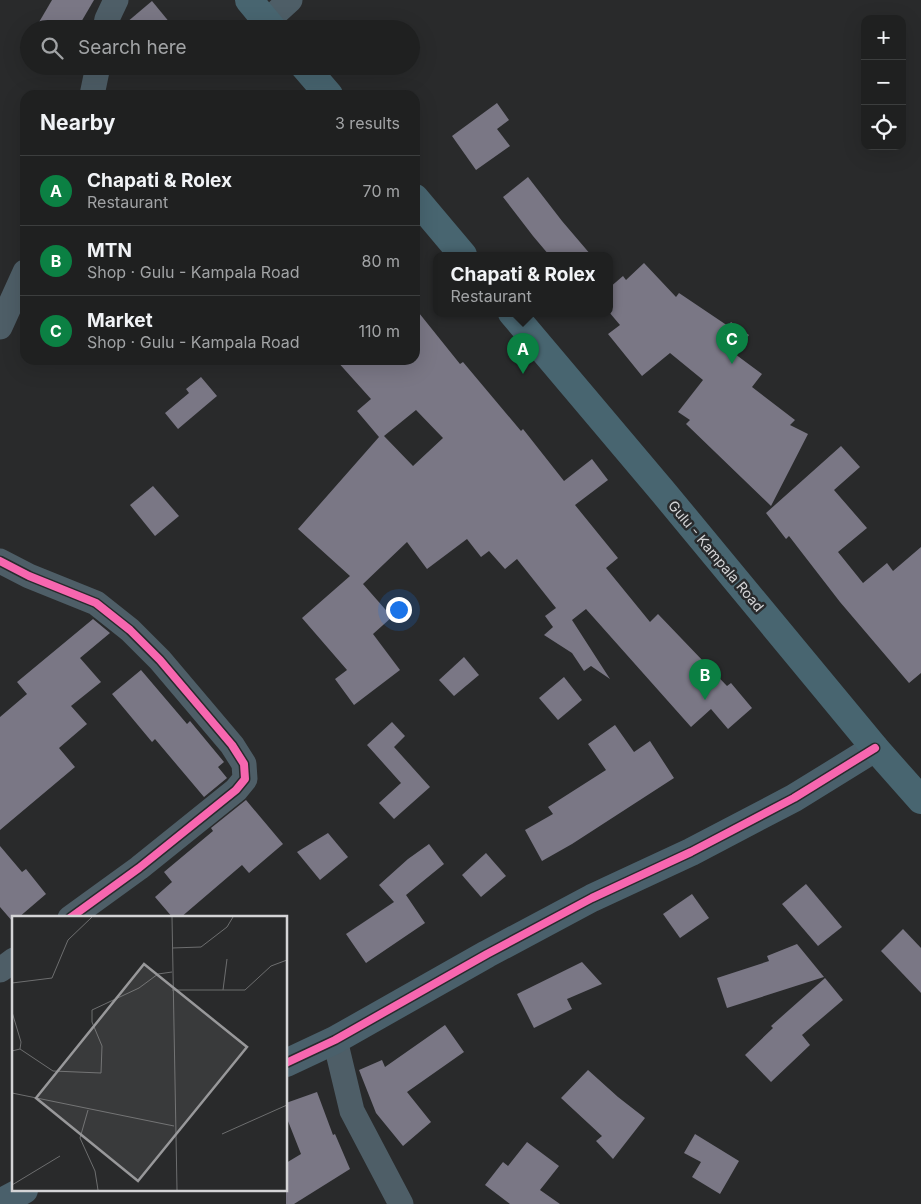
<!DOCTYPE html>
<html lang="en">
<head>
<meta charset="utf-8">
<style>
	body { margin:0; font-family:Inter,sans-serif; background:#2c2d2d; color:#f1f3f6 }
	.controls { position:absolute; right:15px; top:15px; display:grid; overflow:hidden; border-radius:10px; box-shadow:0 5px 20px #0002 }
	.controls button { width:45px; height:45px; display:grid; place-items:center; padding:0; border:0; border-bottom:1px solid #3c3e3e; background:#1f2020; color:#f1f3f6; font:25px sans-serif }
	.you { position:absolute; left:398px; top:609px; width:18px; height:18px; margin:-12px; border:4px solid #fff; border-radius:50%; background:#1a73e8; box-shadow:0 0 0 8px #1a73e833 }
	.badge { display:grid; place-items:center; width:32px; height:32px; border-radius:50%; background:#0b8043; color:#fff; font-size:16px; font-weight:700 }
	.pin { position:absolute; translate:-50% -41px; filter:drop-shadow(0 1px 2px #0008) }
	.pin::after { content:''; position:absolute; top:26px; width:18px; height:15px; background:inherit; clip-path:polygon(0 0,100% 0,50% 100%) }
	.popup { position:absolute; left:433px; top:252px; width:180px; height:65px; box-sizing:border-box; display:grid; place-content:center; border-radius:10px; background:#1f2020; filter:drop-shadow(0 1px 4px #0005); font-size:16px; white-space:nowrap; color:#a1a3a5 }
	.popup b { font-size:19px; color:#f1f3f6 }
	.popup::after { content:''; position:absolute; left:50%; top:100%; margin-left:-10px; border:10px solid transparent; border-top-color:#1f2020 }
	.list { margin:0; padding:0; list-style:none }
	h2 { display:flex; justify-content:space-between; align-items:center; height:65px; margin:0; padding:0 20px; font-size:21px }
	h2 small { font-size:16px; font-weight:400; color:#a1a3a5 }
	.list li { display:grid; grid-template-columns:32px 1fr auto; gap:15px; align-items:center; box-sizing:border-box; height:70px; padding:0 20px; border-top:1px solid #3c3e3e }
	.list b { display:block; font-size:19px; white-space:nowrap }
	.list p { margin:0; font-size:16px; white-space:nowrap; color:#a1a3a5 }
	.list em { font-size:16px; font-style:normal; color:#a1a3a5 }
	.icon { flex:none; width:28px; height:28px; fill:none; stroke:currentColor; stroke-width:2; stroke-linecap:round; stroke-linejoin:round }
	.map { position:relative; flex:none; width:921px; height:1204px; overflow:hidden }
	.search { position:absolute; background:#1f2020; box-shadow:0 5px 20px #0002; left:20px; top:20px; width:400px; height:55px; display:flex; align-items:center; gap:12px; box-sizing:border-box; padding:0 18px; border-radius:28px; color:#a1a3a5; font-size:19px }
	.panel { position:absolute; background:#1f2020; box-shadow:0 5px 20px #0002; left:20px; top:90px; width:400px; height:275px; border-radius:15px }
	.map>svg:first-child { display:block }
</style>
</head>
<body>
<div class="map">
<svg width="921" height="1204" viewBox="0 0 921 1204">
	<rect width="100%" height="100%" fill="#292a2b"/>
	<!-- building -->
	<g fill="#7a7785" fill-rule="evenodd">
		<polygon points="52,0 94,0 77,29 35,29"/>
		<polygon points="152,1 175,29 120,29 120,28"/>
		<polygon points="497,103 509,120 497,129 510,146 476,170 452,136"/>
		<polygon points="528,177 562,221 591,255 549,255 533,236 503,197"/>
		<polygon points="644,263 676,297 679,293 728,326 731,322 749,335 735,354 762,374 752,387 795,420 790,425 808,434 771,506 686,424 690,420 678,412 703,380 670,353 642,376 608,334 620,325 609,312 609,288 623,276 626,280"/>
		<path d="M415,308l45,56 3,-2 58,69 2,-2 41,52 28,-22 16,21 -33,25 43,53 -12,10 44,54 8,-8 69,72 4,-3 21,25 -24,21 -17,-20 -20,18 -105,-118 -14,11 38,59 -19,-13 -7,5 -12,-18 -28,-18 9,-8 -8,-11 11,-8 -39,-49 -12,10 -16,-18 -8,6 -14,-18 -40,30 -20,-27 -44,42 29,33 -19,17 27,36 -46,35 -19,-26 12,-9 -45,-52 48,-42 -52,-47 81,-92 -22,-26 14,-12 -35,-39h79zM416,410l27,28 -30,28 -29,-30z"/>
		<polygon points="201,377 217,396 178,429 165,413 189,393 186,389"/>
		<polygon points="841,446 860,467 834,490 867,528 838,552 863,583 887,563 893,571 921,547 921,673 909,683 840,602 789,536 786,539 766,513"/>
		<polygon points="153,486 179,516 155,536 130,505"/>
		<polygon points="93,619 110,633 80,658 101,682 71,706 87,724 59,748 75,767 0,830 0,717 27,694 17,682"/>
		<polygon points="464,657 479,675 454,696 439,680"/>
		<polygon points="141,670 187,724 190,721 224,762 218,767 227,778 204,797 155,739 152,742 112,694"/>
		<polygon points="564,677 582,700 558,720 539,698"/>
		<polygon points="392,722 405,736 394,747 430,787 394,819 379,803 401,783 367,745"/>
		<polygon points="615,725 634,752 650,741 674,778 572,844 542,861 525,830 553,814 548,807 606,770 588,744"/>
		<polygon points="246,800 283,844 249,873 242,865 180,918 173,918 155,897 172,882 164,872 213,831 211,828"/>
		<polygon points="328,833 348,857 320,880 297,852"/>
		<polygon points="429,844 444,864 406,895 425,923 366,963 346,934 394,902 379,885 408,859"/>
		<polygon points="0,846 22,872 26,869 46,894 18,918 14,918 13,922 0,907"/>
		<polygon points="486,853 506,876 481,897 462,875"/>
		<polygon points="806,884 842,927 818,946 782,904"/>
		<polygon points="692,894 709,918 680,938 663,914"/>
		<polygon points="903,929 921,948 921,993 881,951"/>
		<polygon points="797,944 824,977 727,1008 717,978 769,961 767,956"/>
		<polygon points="582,962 602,984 567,999 572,1009 534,1028 517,994"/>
		<polygon points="825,978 843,1000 802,1035 810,1045 771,1082 745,1055 773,1028 771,1026"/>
		<polygon points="445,1025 464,1052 407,1092 431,1122 403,1146 376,1113 359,1070 382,1060 385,1067"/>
		<polygon points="588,1070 618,1097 645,1118 613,1159 596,1141 602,1136 561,1098"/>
		<polygon points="317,1092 333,1135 335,1134 350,1169 294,1204 286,1204 286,1163 301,1154 286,1116 286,1103"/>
		<polygon points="695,1134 739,1161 720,1194 692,1177 701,1162 684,1153"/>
		<polygon points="527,1142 559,1166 540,1190 560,1204 510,1204 485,1185 503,1162 508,1166"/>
	</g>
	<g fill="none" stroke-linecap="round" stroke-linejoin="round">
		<!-- street -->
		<g stroke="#4e5e67" stroke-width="25">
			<polyline points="267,21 290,0"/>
			<polyline points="105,29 107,19 116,0"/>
			<polyline points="92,95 98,66"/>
			<polyline points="0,327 25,272"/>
			<polyline points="0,561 29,576 96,603 130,630 160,660 232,745 244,764 245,779 236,790 139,868 70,918"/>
			<polyline points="0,970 14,960"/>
			<polyline points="335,1040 352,1111 401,1204"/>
		</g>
		<!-- secondary -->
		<g stroke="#4a606b" stroke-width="28">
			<polyline points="286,1063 335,1040 487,954 592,898 691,852 794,798 875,748"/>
			<polyline points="0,1203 24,1190"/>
		</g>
		<!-- primary -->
		<g stroke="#486570" stroke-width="28">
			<polyline points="249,0 273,29"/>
			<polyline points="304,66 329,95"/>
			<polyline points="415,198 463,255"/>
			<polyline points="512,313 664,493 875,748 921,800"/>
		</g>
		<defs>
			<g id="cycleway">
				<polyline points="0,561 29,576 96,603 130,630 160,660 232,745 244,764 245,779 236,790 139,868 70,918"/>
				<polyline points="286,1063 335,1040 487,954 592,898 691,852 794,798 875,748"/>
			</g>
		</defs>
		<!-- cycleway casing -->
		<use href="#cycleway" stroke="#282a2c" stroke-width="11"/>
		<!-- cycleway -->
		<use href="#cycleway" stroke="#f766af" stroke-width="8"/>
	</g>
	<g text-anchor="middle" stroke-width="5" stroke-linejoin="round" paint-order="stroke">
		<!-- street labels -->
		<g font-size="14" fill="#d4d4d6" stroke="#282a2c">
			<text transform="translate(716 556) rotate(50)" y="5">Gulu - Kampala Road</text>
		</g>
	</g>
	<!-- overview -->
	<g transform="translate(12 916)">
		<rect width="275" height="275" fill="#292a2b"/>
		<path fill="none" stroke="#6d6e6f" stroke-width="1" d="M160,1l5,273M160,32l29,-1 26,-20 6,-10M0,67l40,-5 16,-38 24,-23M160,74h73l26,-24 16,-6M211,74l4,-31M0,96l9,30 -1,7 -8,2M8,133l33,22 48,2 1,-27 -10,-24v-12l47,-22 19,-14 14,-2M0,177l162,33M76,194l-8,28 15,33 3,19M210,218l65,-29M0,269l48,-29"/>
		<path fill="#98989a" fill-opacity="0.15" stroke="#98989a" stroke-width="2.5" d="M132,48l103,83 -109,134 -102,-83z"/>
		<rect width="275" height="275" fill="none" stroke="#d4d4d6" stroke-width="2.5"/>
	</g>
</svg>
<div class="controls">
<button>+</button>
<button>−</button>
<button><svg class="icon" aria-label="locate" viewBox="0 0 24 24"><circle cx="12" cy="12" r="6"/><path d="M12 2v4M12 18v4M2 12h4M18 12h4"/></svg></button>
</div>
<div class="you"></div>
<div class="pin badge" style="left:523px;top:374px">A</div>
<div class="popup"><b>Chapati &amp; Rolex</b>Restaurant</div>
<div class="pin badge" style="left:705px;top:700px">B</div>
<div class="pin badge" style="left:732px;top:364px">C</div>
<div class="search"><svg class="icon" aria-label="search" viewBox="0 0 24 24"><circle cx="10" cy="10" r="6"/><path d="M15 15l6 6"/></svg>Search here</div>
<section class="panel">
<h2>Nearby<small>3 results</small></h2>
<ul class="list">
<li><span class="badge">A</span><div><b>Chapati &amp; Rolex</b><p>Restaurant</p></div><em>70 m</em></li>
<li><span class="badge">B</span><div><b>MTN</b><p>Shop · Gulu - Kampala Road</p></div><em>80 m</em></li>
<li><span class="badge">C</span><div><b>Market</b><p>Shop · Gulu - Kampala Road</p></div><em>110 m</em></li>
</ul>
</section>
</div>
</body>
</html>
